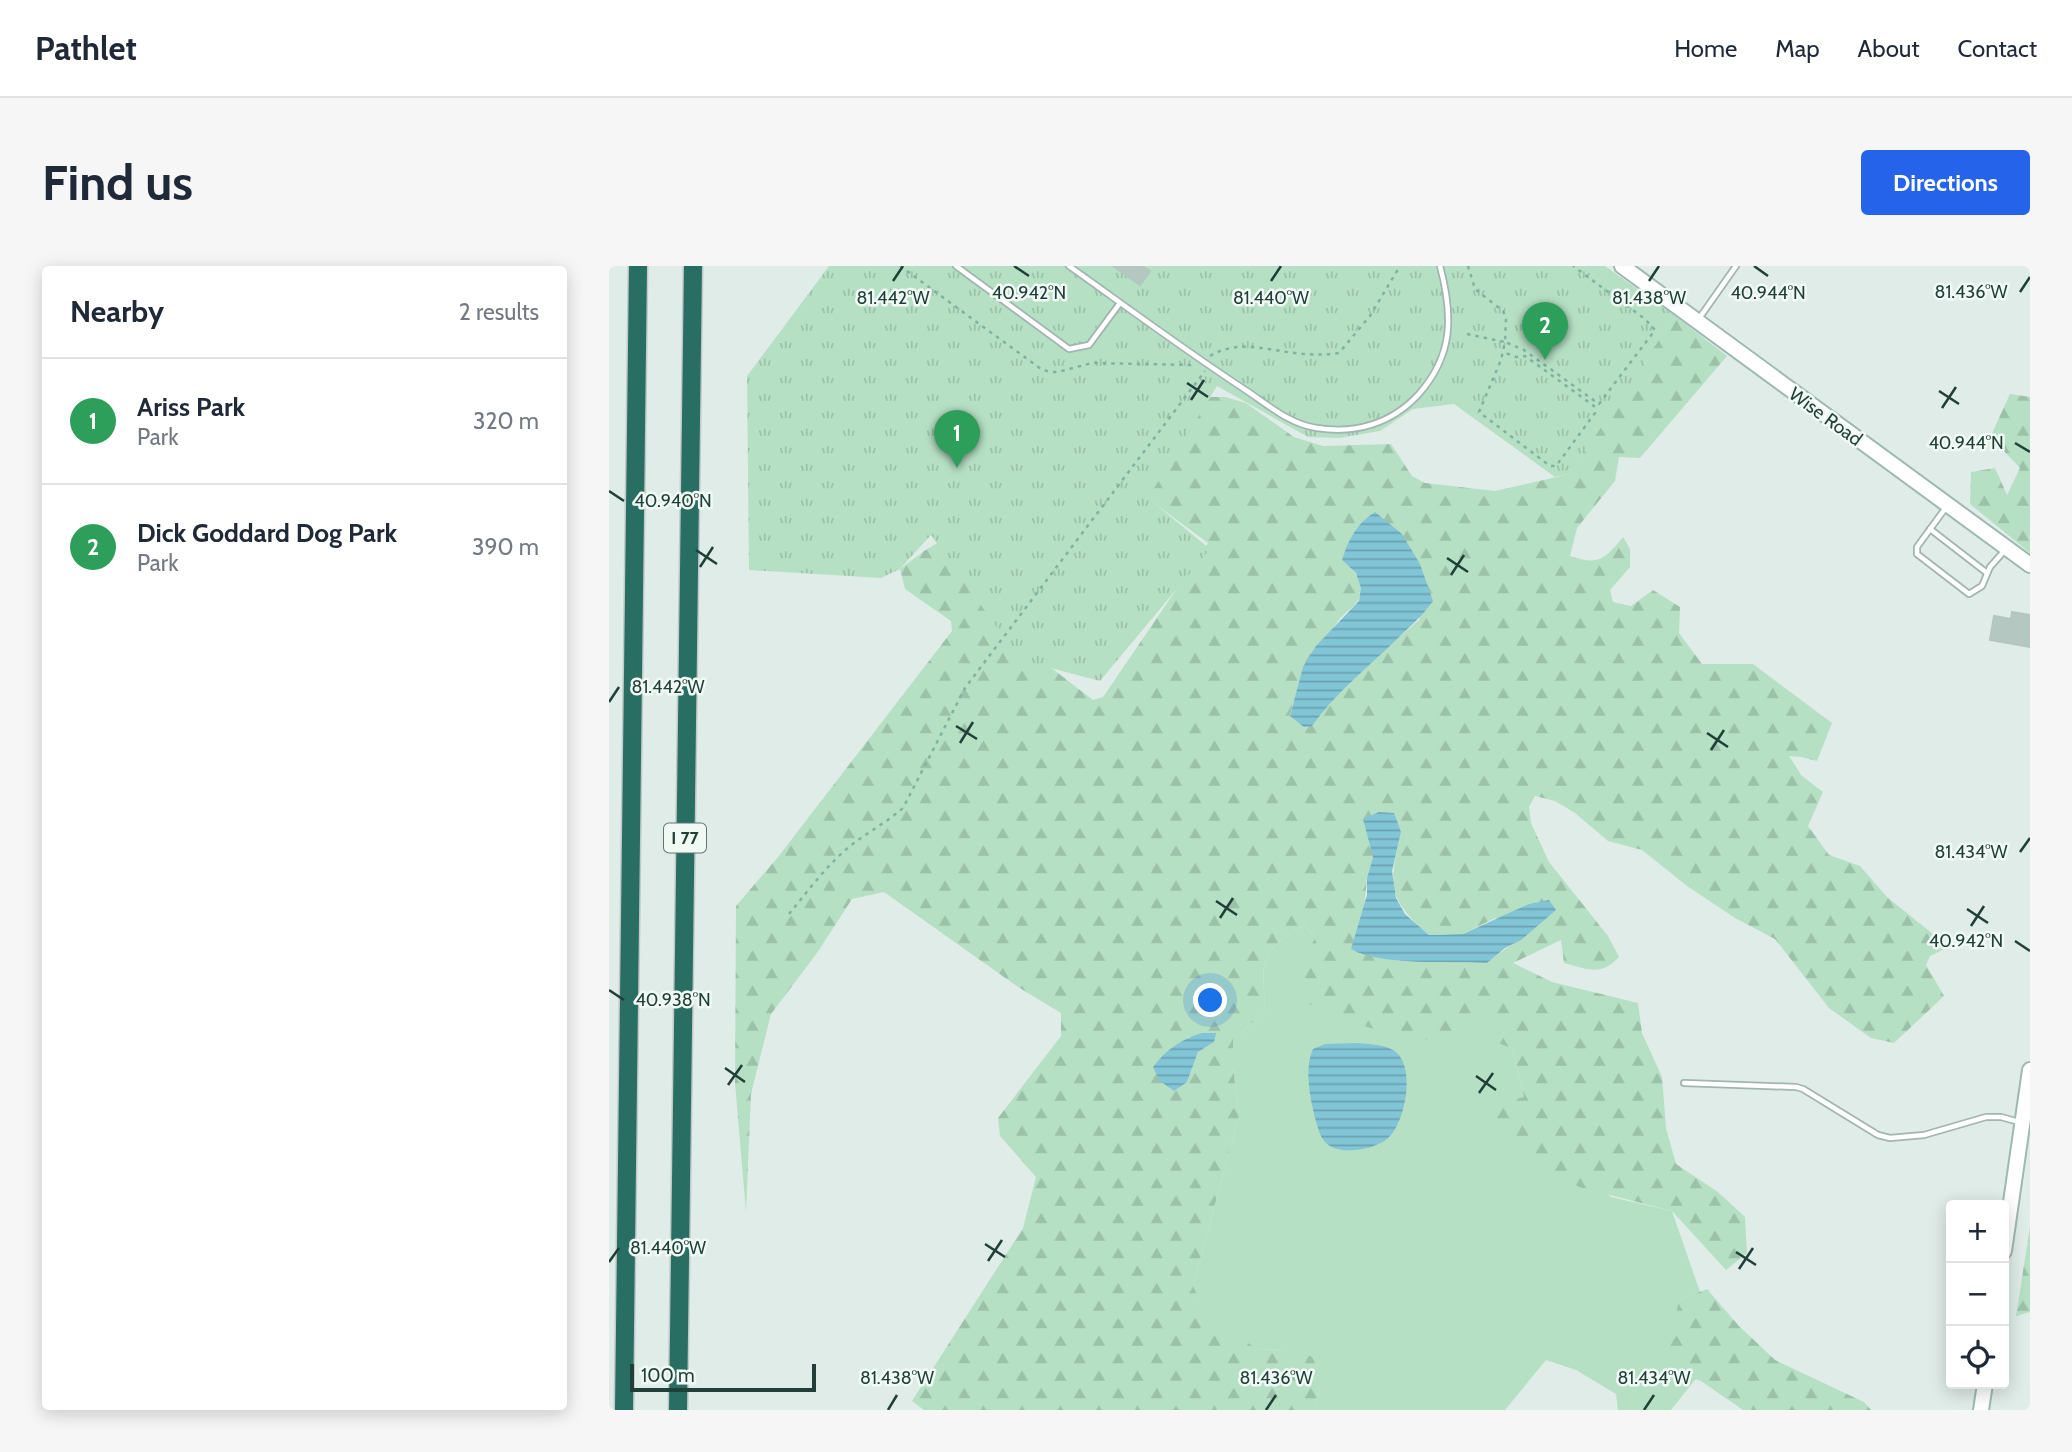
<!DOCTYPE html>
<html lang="en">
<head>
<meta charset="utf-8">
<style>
	body { margin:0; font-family:Cabin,sans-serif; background:#f6f6f7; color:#1f2937 }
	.controls { position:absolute; right:21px; bottom:21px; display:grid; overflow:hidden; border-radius:7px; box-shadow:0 4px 18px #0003 }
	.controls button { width:63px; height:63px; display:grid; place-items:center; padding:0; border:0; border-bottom:2px solid #e0e1e3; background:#fff; color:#1f2937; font:35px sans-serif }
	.scale { position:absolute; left:21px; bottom:18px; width:186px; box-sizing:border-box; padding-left:7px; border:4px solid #1f3f38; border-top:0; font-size:19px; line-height:24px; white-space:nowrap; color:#1f3f38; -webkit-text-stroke:5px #f1f9f5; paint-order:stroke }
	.you { position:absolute; left:602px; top:735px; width:24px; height:24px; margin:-18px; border:5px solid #fff; border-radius:50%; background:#1a73e8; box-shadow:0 0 0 10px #1a73e833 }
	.badge { display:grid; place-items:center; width:46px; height:46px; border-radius:50%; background:#2563eb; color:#fff; font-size:23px; font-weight:700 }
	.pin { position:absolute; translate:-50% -58px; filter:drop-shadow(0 2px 4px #0008) }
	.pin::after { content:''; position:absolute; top:37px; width:24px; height:21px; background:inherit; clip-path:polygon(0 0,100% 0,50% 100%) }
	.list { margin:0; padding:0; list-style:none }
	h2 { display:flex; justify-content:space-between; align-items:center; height:91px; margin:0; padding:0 28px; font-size:30px }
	h2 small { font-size:23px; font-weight:400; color:#747a83 }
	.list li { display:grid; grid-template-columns:46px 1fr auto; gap:21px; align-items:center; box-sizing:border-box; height:126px; padding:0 28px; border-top:2px solid #e0e1e3 }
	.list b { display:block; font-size:26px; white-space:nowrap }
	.list p { margin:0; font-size:23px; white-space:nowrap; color:#747a83 }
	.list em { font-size:23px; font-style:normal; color:#747a83 }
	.icon { flex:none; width:38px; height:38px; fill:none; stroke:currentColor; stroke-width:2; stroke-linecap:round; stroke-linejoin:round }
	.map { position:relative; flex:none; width:1421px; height:1144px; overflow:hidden; border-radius:7px }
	header { display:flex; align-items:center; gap:42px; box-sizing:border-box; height:98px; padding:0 35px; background:#fff; border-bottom:2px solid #e0e1e3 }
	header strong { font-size:33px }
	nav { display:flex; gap:38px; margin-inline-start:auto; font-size:24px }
	.intro { display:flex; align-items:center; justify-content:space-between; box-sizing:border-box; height:168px; padding:0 42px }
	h1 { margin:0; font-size:49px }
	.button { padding:18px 32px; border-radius:7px; background:#2563eb; color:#fff; font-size:24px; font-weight:700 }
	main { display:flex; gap:42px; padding:0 42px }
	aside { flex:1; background:#fff; border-radius:7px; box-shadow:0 4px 18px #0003 }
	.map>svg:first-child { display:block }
</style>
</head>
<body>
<header>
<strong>Pathlet</strong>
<nav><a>Home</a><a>Map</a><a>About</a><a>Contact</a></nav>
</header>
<div class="intro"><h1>Find us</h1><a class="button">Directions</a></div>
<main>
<aside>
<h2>Nearby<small>2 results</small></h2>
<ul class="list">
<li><span class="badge" style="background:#2e9e5b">1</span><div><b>Ariss Park</b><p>Park</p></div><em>320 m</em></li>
<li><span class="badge" style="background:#2e9e5b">2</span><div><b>Dick Goddard Dog Park</b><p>Park</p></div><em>390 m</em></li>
</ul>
</aside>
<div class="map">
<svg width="1421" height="1144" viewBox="0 0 1421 1144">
	<defs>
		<pattern id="forest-firs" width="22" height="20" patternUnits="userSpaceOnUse" patternTransform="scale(1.75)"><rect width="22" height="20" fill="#b6e0c4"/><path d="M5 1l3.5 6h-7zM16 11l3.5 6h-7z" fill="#9cc1a9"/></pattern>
		<pattern id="park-tufts" width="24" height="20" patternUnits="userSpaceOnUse" patternTransform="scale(1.75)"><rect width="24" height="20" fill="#b6e0c4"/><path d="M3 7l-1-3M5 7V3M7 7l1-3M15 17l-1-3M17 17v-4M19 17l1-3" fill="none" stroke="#9cc1a9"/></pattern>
		<pattern id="water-rules" width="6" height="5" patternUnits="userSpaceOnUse" patternTransform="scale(1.75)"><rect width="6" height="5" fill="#82c5d7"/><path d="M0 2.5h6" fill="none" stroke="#6aa1af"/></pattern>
	</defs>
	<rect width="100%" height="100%" fill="#e0ece8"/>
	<!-- grass -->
	<path fill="#b6e0c4" d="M695,659l12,12 170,81 26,30 12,49 87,100 61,14 28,81 -21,8 19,76 -27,34h-53l-2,-16 -40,-24 -30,-10 -41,50h-191l6,-21 -37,-40 -25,1 -28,-18 -25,-19 -12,-27 46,-171 -6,-48v-27l32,-29c-2,-53 -9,-56 39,-86z"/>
	<!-- forest -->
	<g fill="url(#forest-firs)" fill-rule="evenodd">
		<path d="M1066,50l52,40 -87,102 -21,-1 -4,24 -38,47 -7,28c29,10 35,3 53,-19l7,12v18l-20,23 3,12 18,4 22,-16 27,17 -1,26 23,31h51l79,59 -15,38 -16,-4 -12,-1 13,20 21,16 -15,34 21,29 31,11 27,31 62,50 -19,9 -4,9 18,31 -50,47 -23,-5 -42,-30 -54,-69 -40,-21 -48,-32 -45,-36 -34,-9 -33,-28 -20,-12 -20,-5 -6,11 2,16 18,39 59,74 11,21c-18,20 -32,12 -55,6l-3,-23 -48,23 39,19 86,21 4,30 20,44 4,51 10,36 42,28 27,25 2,36 -21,17 -54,-59 -93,-24 -78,-45 -12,-36 35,-9 -12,-49 -17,-6 -9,-24 -12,10 -55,13 -81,-22 -36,-19v-41l14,-22 -12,-12c-48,30 -41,33 -39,86l-32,29v27l6,48 -46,171 13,27 52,37 24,-1 19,2 11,6 8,16v16l-6,21h-390l-12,-9 111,-173 13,-51 -36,-41 -2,-18 63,-82v-23l-43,-26 -134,-95 -32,7 -35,54 -46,61 -20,80 -5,118 -11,-129 1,-177 42,-49 174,-226 -1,-10 -46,-32 -5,-20 24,-18 25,-15 70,107 74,57 10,-3 105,-154 -69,-51 65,-95h21l21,6 48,34 29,9 68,-2 21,32 13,7 70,8 75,-17 47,-74zM733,294l78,59c-38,33 -78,66 -108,107l-22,-10c3,-19 36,-79 49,-96 8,-11 21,-14 22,-29 1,-14 -10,-23 -19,-31zM792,566c-12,54 -15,65 28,103l34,-1 32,-16 41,8c-15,15 -33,23 -49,37l-77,-2 -50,-7 7,-76 6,-21zM579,771l26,5 -16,10 -11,30z"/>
		<polygon points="1401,128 1421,131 1421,287 1361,238 1362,206 1386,202 1398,229 1411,202 1393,183 1379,176"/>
		<polygon points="1421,961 1421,1046 1407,1050"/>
		<polygon points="1098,1023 1129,1059 1166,1094 1255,1136 1262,1144 1134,1144 1092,1115 1071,1109 1059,1088 1070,1034"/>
	</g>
	<!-- park -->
	<polygon fill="url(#park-tufts)" points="220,0 996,0 1066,50 961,208 946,211 845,138 804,143 771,165 730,172 699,171 608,120 539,232 601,283 491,415 411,394 322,269 291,303 272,312 140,304 138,110"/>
	<!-- water -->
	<g fill="url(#water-rules)">
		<path d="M766,246l27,22 18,30 13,37c-12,17 -26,28 -41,43 -28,26 -58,51 -80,82l-8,1 -14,-11 13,-49 13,-21 43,-45 2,-13 -5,-15 -14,-13c6,-20 15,-37 33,-48z"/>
		<path d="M770,546l15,1 7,19 -9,39 4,27 9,16 24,21 34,-1 66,-30 20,-4 7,10 -35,30 -16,8 -18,15c-34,-2 -108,3 -136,-14l16,-54v-17l6,-21 -10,-38z"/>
		<path d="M593,767h14l-2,9 -16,10 -11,30 -13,9 -14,-10 -7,-14c13,-17 28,-28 49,-34z"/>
		<path d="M747,777c12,1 26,1 37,7 24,14 13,74 -6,89 -13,10 -42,16 -57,7 -10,-6 -12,-18 -15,-28 -5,-21 -11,-49 -2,-69l12,-5z"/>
	</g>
	<!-- building -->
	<g fill="#b5c7c1" stroke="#b2c7bf" stroke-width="2">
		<polygon points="504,0 533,0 541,5 531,19"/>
		<polygon points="1403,346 1421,349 1421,381 1381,374 1385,350 1402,353"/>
	</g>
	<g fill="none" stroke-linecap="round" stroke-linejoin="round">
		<defs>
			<g id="lane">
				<polyline points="347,0 460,83 480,79 511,37"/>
				<path d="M460,0c59,42 117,85 178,125 21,14 44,34 70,37 38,6 74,-4 101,-33 36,-40 35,-80 22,-129"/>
				<polyline points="1089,54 1127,0"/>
				<polyline points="1338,240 1308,281 1308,288 1360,328 1373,320 1381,301 1397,283"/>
				<polyline points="1321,263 1378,307"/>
				<polyline points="1075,817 1187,821 1194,823 1269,869 1281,872 1315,869 1377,851 1392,851 1410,856"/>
			</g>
			<g id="secondary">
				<polyline points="1013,0 1421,299"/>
				<polyline points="1395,985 1421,804"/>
				<polyline points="1372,1144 1376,1118"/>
			</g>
			<g id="highway">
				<polyline points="15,1144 29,0"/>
				<polyline points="69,1144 84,0"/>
			</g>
		</defs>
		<!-- lane casing -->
		<use href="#lane" stroke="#a2b5b0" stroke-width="8"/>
		<!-- secondary casing -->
		<use href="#secondary" stroke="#9db9b1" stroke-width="18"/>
		<!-- highway casing -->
		<use href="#highway" stroke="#c0c9c7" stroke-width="21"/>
		<!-- path -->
		<g stroke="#7db3a5" stroke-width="2.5" stroke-dasharray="3.5 5" stroke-linecap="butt">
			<polyline points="291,0 432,103 441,106 449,106 483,97 583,99"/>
			<polyline points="859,0 866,23 894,45 897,53 896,76 915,84 990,138 1046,64 1036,53 964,0"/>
			<polyline points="858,68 896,76 892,94 870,146 941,200 947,200 986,147 985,140 916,90 907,91 894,86"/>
			<path d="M601,90c28,-17 56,-6 85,-3 15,2 29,2 44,0l31,-37 30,-50"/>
			<path d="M180,648c19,-23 37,-48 60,-67 17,-14 37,-24 54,-39l62,-120 240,-317"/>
		</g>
		<!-- lane -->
		<use href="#lane" stroke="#fff" stroke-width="4.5"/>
		<!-- secondary -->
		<use href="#secondary" stroke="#fff" stroke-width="14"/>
		<!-- highway -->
		<use href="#highway" stroke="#286e63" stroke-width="18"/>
	</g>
	<!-- ticks -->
	<path fill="none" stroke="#1f3f38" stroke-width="2.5" d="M405,0l15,10M1145,0l14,10M284,15l10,-15M662,15l10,-15M1040,15l10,-15M1411,26l10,-15M578,117l21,14M1330,125l20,13M582,134l13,-20M1333,142l14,-21M1406,177l15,9M0,225l15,10M87,284l21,14M838,292l21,14M91,301l13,-20M842,309l13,-20M0,436l10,-15M347,460l21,13M1098,467l21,14M351,477l13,-21M1102,484l13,-20M1411,586l10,-14M607,635l21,14M1358,643l21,14M611,652l13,-20M1362,660l13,-20M1406,675l15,10M0,724l15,10M116,802l20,14M867,810l20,14M119,819l14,-20M870,827l14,-20M376,978l20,13M1127,986l20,13M379,995l14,-21M0,996l10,-14M1130,1003l14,-21M279,1144l9,-15M657,1144l10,-15M1035,1144l10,-15"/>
	<g text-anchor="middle" stroke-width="5" stroke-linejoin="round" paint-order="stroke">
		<!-- shield labels -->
		<rect fill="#f1f9f5" stroke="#5e7771" stroke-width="2" x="55" y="557.5" width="42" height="29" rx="5"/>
		<g font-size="18" font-weight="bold" fill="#1f3f38">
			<text x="76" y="578">I 77</text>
		</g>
		<!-- street labels -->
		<g font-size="19" fill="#1f3f38" stroke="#f1f9f5">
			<text transform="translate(1217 150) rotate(36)" y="7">Wise Road</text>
		</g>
	</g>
	<g font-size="18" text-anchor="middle" fill="#1f3f38" stroke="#f1f9f5" stroke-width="5" stroke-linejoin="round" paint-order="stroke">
		<text x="1362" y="32">81.436°W</text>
		<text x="1159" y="33">40.944°N</text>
		<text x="420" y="33">40.942°N</text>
		<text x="284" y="38">81.442°W</text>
		<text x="662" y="38">81.440°W</text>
		<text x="1040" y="38">81.438°W</text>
		<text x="1357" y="183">40.944°N</text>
		<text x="64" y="241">40.940°N</text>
		<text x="59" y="427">81.442°W</text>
		<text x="1362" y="592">81.434°W</text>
		<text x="1357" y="681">40.942°N</text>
		<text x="64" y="740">40.938°N</text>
		<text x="59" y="988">81.440°W</text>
		<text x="288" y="1118">81.438°W</text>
		<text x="667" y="1118">81.436°W</text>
		<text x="1045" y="1118">81.434°W</text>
	</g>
</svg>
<div class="controls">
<button>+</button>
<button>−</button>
<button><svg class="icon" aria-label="locate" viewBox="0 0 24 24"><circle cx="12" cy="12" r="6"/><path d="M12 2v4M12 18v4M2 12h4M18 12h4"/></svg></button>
</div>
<div class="scale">100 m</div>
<div class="you"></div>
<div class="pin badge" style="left:348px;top:202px;background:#2e9e5b">1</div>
<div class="pin badge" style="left:936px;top:94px;background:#2e9e5b">2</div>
</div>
</main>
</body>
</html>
